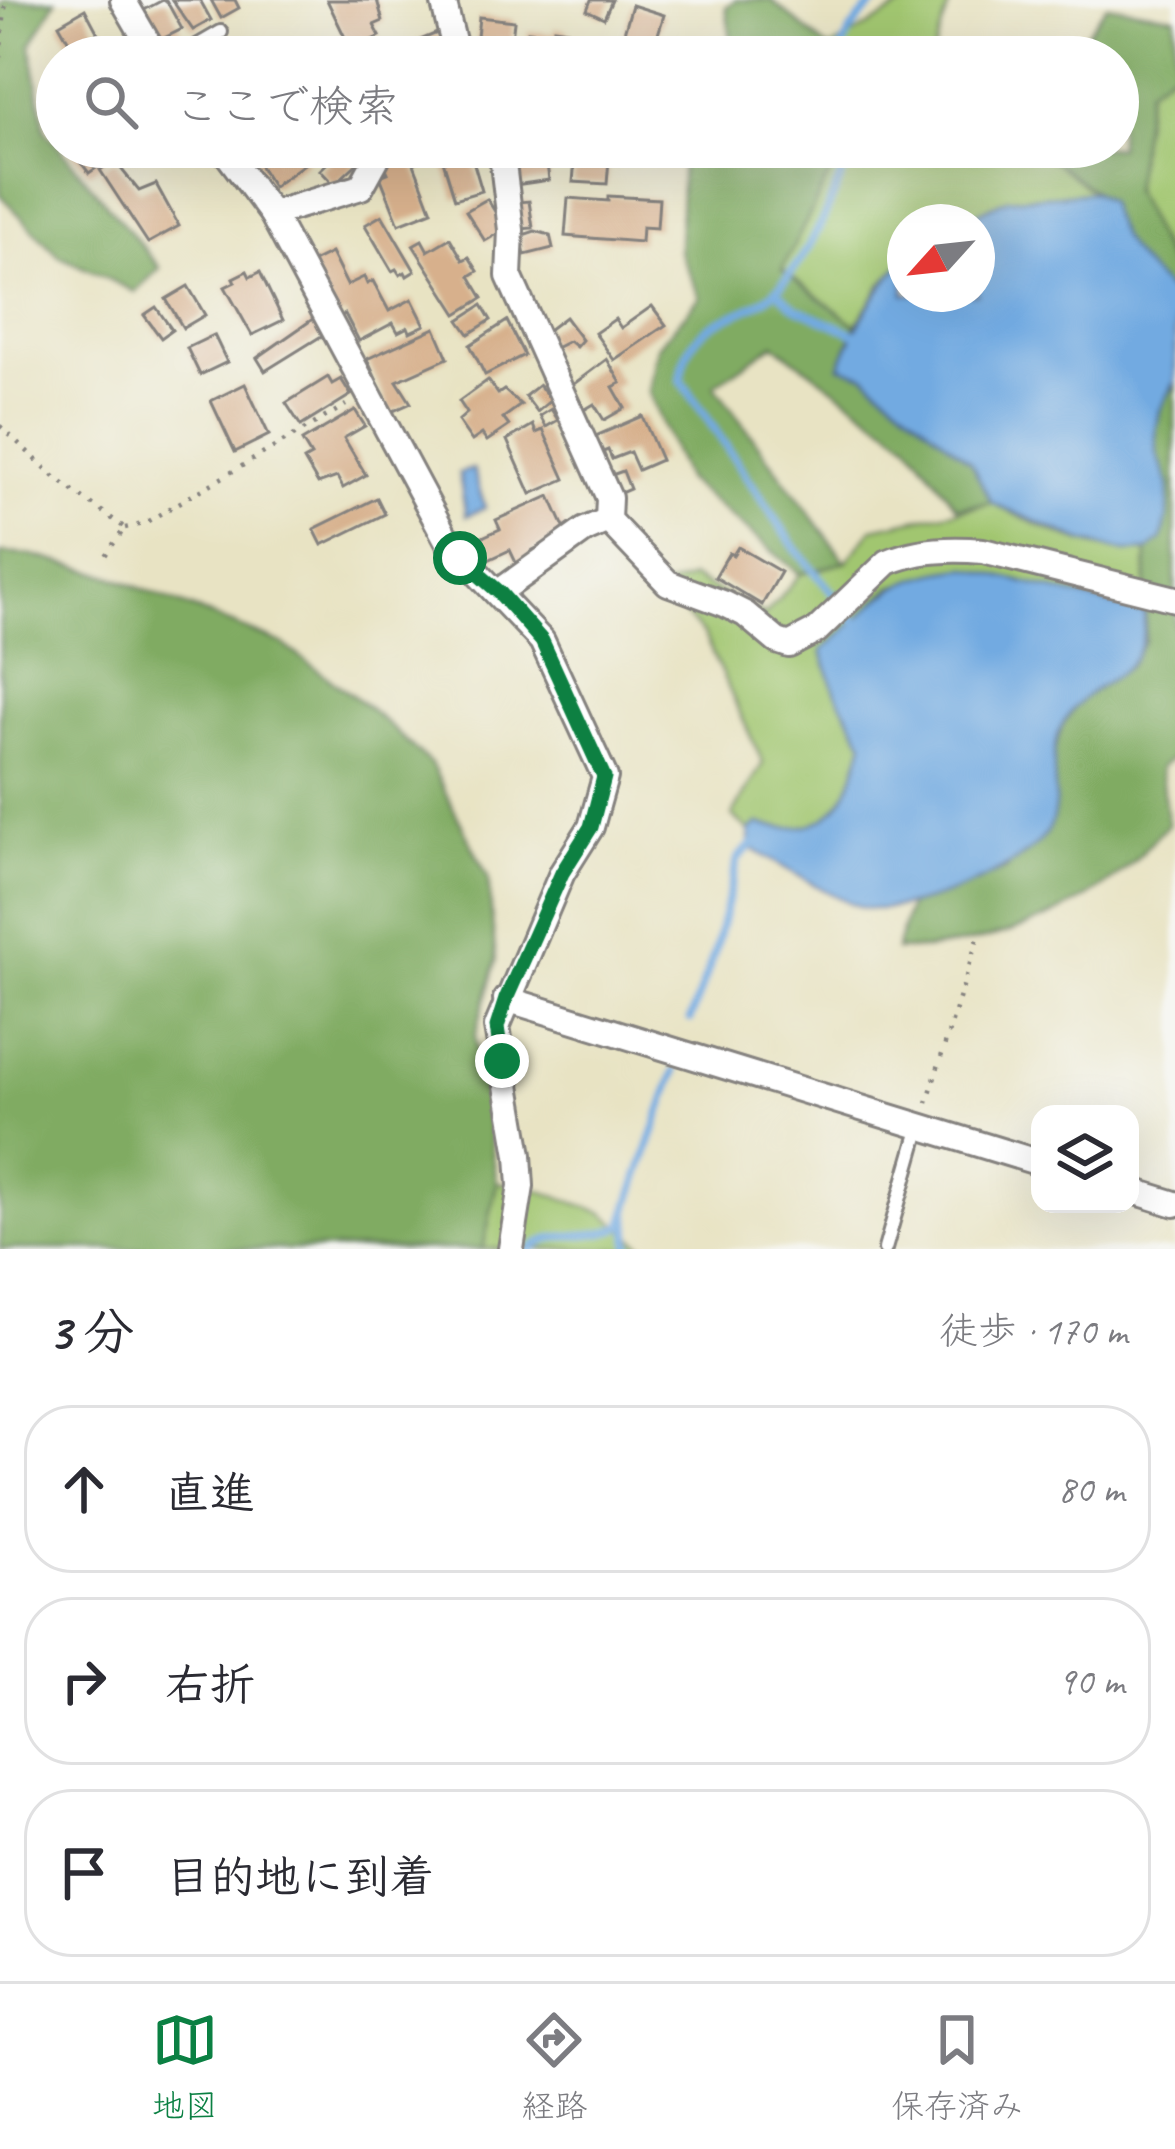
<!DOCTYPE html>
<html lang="ja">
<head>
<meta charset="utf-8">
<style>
	body { margin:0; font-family:Caveat,"Klee One",sans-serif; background:#f2f2f3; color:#2b2b33 }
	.controls { position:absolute; right:36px; bottom:36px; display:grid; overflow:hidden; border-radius:24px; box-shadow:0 12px 48px #0002 }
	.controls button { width:108px; height:108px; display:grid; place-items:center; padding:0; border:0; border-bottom:3px solid #e1e1e2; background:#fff; color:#2b2b33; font:60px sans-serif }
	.compass { position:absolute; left:887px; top:204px; width:108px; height:108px; border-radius:50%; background:#fff; box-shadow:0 12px 48px #0002; rotate:243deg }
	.stop { position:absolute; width:36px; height:36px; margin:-27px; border:9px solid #0b8043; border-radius:50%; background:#fff }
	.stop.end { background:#0b8043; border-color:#fff; box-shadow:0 3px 12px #0008 }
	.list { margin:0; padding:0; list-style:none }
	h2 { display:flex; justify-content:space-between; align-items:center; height:156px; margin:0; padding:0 48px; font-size:51px }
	h2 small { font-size:39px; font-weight:400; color:#7c7c81 }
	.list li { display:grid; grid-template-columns:78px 1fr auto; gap:36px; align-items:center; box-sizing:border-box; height:168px; margin:0 24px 24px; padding:0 24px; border:3px solid #e1e1e2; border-radius:48px }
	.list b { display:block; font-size:45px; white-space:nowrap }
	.list em { font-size:39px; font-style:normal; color:#7c7c81 }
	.icon { flex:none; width:66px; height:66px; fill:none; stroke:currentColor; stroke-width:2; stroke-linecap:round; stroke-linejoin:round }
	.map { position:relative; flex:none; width:1175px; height:1249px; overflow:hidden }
	.search { position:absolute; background:#fff; box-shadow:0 12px 48px #0002; left:36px; right:36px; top:36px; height:132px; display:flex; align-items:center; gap:30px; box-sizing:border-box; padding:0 42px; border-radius:66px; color:#7c7c81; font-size:45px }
	.sheet { height:732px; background:#fff }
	nav { display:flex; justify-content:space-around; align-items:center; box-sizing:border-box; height:168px; border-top:3px solid #e1e1e2; background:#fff; font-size:33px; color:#7c7c81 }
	nav a { display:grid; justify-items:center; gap:6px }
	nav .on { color:#0b8043 }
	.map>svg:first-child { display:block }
</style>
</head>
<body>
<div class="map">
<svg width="1175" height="1249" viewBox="0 0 1175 1249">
	<rect width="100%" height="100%" fill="#f6f6f2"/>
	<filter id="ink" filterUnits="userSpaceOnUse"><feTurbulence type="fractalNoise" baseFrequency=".00833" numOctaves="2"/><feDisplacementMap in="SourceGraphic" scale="24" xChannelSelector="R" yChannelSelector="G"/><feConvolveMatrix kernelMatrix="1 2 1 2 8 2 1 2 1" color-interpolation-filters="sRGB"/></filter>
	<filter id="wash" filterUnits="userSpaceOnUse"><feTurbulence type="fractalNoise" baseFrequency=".004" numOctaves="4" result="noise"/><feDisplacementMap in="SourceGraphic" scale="48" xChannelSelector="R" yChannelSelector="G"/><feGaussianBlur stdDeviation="2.7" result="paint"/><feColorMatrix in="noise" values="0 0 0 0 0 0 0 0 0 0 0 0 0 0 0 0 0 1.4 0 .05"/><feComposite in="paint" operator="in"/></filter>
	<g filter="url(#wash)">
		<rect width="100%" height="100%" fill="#e8e3c3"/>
		<!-- green -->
		<g fill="#a1c670" stroke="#627456" stroke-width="3">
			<polygon points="914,0 951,0 932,57 830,57 829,49"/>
			<polygon points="1175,68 1175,267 1171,267 1133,190 1148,89"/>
			<polygon points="839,147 1047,147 1045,155 1093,192 1007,199 960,222 905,222 905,259 881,285 856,325 781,269 839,154"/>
			<path d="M992,503c47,24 102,51 155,48l-3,62 -177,-45 -76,19 -69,65 13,39 29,51c-16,62 -34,98 -106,82l-9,7 -17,-15 31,-53 -59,-128 -44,-46 32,-11 73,37 35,-41 46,-12 27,-34z"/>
			<polygon points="497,1182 533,1188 604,1213 647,1249 483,1249"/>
		</g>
		<!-- forest -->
		<g fill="#80ab62" stroke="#51664e" stroke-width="3">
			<polygon points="5,0 56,0 31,45 45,130 160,268 135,292 59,256 0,195 0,5"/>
			<polygon points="736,0 771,0 829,49 830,57 734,57 726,7"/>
			<polygon points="1107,5 1175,16 1175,68 1148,89 1133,190 1170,267 1175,267 1175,298 1132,258 1114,228 1108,202 1045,155 1047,147 1118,147 1118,57 1069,57"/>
			<polygon points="682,147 839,147 840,154 782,270 856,325 840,366 865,375 970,461 992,503 957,507 908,442 774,344 714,385 846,562 800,574 685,479 649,392 657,347 700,297 679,251"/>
			<path d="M1175,381v376l-15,10 8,58c-12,11 -21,23 -32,34 -60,60 -158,91 -240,91l13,-45 98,-36 48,-73 -4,-35 11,-35 17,-25 50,-35 16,-26 2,-89 15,-12 7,-54 -12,-31 -1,-24 4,-20z"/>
			<polygon points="0,553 33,555 110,576 283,644 368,707 431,764 488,877 496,961 475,1037 497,1182 483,1249 0,1249"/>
		</g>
		<!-- water -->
		<g fill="#72aae1" stroke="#4a668e" stroke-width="3">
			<path d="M1093,192l15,10c12,49 35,62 67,96v83l-15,29 -4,20 1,24 12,31 -1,30 -6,24 -15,12 -21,1 -44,-11 -90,-38 -22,-42 -105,-86 -25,-9c16,-41 35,-74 65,-107v35h72v-72h-17l47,-23z"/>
			<polygon points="473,469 485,508 466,516 459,473"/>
			<path d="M967,568l177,45c4,72 -55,60 -82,112 -18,35 1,67 -11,99 -15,44 -142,92 -186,84 -23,-5 -90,-46 -114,-60l-2,-17 9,-7c71,16 90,-20 106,-82l-29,-51 -13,-40c57,-49 65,-75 145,-83z"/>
		</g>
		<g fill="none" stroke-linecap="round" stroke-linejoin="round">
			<!-- stream -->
			<g stroke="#72aae1" stroke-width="8">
				<path d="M840,57c5,-22 21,-44 41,-57"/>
				<path d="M848,147l-1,15c-17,42 -35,89 -65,122 -40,44 -92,22 -101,96l115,169 64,77"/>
				<polyline points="776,290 796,308 862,337"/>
				<polyline points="690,1019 714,954 738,858 758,839"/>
				<polyline points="628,1215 630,1249"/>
				<path d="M531,1249c25,-21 62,-8 91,-23l53,-155"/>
			</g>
		</g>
		<g id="blocks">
			<!-- building -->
			<g fill="#d7b08c">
				<polygon points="163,0 166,0 182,29 160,40 144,10"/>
				<polygon points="172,0 200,0 211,20 193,30"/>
				<polygon points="211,0 235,0 239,8 221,18"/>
				<polygon points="327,0 377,0 383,21 374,25 380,36 351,50"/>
				<polygon points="591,0 612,0 604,18 587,10"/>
				<polygon points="632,5 664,15 651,57 617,57"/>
				<polygon points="85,9 101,39 76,54 59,24"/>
				<polygon points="479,17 514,21 510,57 475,57"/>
				<polygon points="554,28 568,30 568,35 586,37 584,57 526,57 528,31 554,34"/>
				<polygon points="437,33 447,57 400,57 396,50"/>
				<polygon points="120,38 131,57 98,57 109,51 106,46"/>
				<polygon points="333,39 341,53 334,57 309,57 308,54"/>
				<polygon points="260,41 272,57 238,57"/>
				<polygon points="69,147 94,147 105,162 89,173"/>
				<polygon points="248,147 296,147 307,162 273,187"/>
				<polygon points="344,147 360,147 367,154 334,185 320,170"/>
				<polygon points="400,147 425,147 429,155 414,164 432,211 399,224 380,176 388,173 383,161"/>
				<polygon points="469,147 482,191 455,199 439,148"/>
				<polygon points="513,147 545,147 549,180 515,185"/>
				<polygon points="576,147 610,147 607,184 573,182"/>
				<polygon points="114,160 139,191 156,184 179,226 148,243 100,170"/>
				<polygon points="608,196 659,199 657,228 642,227 641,242 565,236 568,198 608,201"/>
				<polygon points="487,199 499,218 499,233 485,241 466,211"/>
				<polygon points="529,201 533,228 521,229 518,202"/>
				<polygon points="382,215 415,271 407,276 405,272 400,275 396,269 392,271 365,225"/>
				<polygon points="535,231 550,235 553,248 525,255 520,236"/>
				<polygon points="450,238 463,260 469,257 478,271 470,276 483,298 457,314 413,245 422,240 428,251"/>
				<polygon points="331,253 347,285 364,277 367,284 373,281 389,311 412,299 425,325 410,332 408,327 398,332 393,323 359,341 345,314 337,318 309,264"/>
				<polygon points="247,271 250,277 260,272 283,320 252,335 225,287 235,282 233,278"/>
				<polygon points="188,286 205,315 183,328 166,299"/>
				<polygon points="482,305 491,320 469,334 459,320"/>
				<polygon points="652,306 666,325 614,360 595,333 615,319 621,328"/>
				<polygon points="156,307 172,330 161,338 144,315"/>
				<polygon points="565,317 582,340 576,347 569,341 553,349 544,333"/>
				<polygon points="313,319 323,335 265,371 257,358"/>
				<polygon points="507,321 524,355 485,375 470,345"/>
				<polygon points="435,328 448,358 397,381 411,403 391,412 367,359"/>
				<polygon points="214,335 227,362 200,375 187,348"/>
				<polygon points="607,359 621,383 613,387 625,408 604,420 594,404 584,410 571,386"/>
				<polygon points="328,377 332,384 341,379 351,395 301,426 286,403"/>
				<polygon points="488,380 498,394 504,390 521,405 503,418 509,426 487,441 482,434 472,441 458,421 467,413 459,401"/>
				<polygon points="245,384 269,435 235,452 211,401"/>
				<polygon points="539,385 551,400 537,412 525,396"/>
				<polygon points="551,409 558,420 546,427 540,416"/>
				<polygon points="355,410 365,426 344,438 366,475 343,488 337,477 318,484 304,460 311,456 302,441"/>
				<polygon points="642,416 661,460 638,470 630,452 612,459 608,450 598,454 591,438"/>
				<polygon points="533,425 536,433 543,430 565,479 531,494 507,440"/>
				<polygon points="623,471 630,489 616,495 609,476"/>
				<polygon points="550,496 567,534 533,550 537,558 518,567 510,550 486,561 476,540 500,529 496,520"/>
				<polygon points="377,498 385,514 322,545 314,529"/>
				<polygon points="738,547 781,572 762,605 715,577 729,553 733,555"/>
			</g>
		</g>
	</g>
	<g filter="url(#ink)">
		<use href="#blocks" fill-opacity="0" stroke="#85827f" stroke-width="3"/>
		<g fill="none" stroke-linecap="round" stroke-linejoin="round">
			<defs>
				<g id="service">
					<polyline points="178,57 221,32"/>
					<polyline points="885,1249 920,1126"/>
				</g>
				<g id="minor">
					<polyline points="123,0 156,57"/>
					<polyline points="443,0 457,57"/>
					<polyline points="222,147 272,214 448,542 542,641 605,777 591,827 562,873 497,1027 519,1155 521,1186 511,1249"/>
					<path d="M501,147l10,83 -2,46 100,222 -1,22 60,63 57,21 20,10 32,27 12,4 27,-14 72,-69c30,-13 63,-14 95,-11l192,48"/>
					<polyline points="272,214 361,187 383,147"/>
					<polyline points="499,592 585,530 608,520"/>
					<polyline points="506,999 1040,1163"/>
					<polyline points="1130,1190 1175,1204"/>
				</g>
			</defs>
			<!-- service casing -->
			<use href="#service" stroke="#85827f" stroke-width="18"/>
			<!-- minor casing -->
			<use href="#minor" stroke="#85827f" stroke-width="30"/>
			<!-- path -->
			<g stroke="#85827f" stroke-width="4.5" stroke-dasharray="3 9" stroke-linecap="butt">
				<polyline points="0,57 6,0"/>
				<polyline points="0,426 57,479 125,528 101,561"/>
				<polyline points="125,528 143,524 346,405"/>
				<polyline points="927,1103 979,934"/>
			</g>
			<!-- service -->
			<use href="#service" stroke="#fff" stroke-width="12"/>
			<!-- minor -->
			<use href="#minor" stroke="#fff" stroke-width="24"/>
		</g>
	</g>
	<g fill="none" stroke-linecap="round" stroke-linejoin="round" filter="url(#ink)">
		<!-- route -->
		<polyline stroke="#0b8043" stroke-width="15" points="460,558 499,592 542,641 604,777 591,827 562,873 506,999 497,1027 502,1061"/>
	</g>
</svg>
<div class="controls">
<button><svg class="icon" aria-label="layers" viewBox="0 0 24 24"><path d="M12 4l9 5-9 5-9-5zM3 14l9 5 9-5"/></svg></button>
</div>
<svg class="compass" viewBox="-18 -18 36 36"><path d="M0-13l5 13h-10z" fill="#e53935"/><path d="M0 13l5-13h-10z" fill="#7c7c81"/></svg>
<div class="stop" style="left:460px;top:558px"></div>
<div class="stop end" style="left:502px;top:1061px"></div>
<div class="search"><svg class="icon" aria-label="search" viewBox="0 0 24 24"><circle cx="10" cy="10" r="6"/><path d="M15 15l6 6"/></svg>ここで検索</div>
</div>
<section class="sheet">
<h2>3 分<small>徒歩 · 170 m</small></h2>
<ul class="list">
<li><svg class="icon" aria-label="ahead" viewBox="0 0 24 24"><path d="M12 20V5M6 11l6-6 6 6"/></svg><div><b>直進</b></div><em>80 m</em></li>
<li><svg class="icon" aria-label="right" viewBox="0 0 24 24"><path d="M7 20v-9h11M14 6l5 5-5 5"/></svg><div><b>右折</b></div><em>90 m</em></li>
<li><svg class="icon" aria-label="arrive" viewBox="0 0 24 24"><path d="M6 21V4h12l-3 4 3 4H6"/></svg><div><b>目的地に到着</b></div></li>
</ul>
</section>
<nav>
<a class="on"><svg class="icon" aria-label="map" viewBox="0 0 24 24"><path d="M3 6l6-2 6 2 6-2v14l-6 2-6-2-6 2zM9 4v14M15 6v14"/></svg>地図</a>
<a><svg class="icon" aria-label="directions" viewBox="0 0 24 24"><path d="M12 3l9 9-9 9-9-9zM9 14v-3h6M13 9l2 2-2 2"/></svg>経路</a>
<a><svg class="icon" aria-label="saved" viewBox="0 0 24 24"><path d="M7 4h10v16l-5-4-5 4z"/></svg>保存済み</a>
</nav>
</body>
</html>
